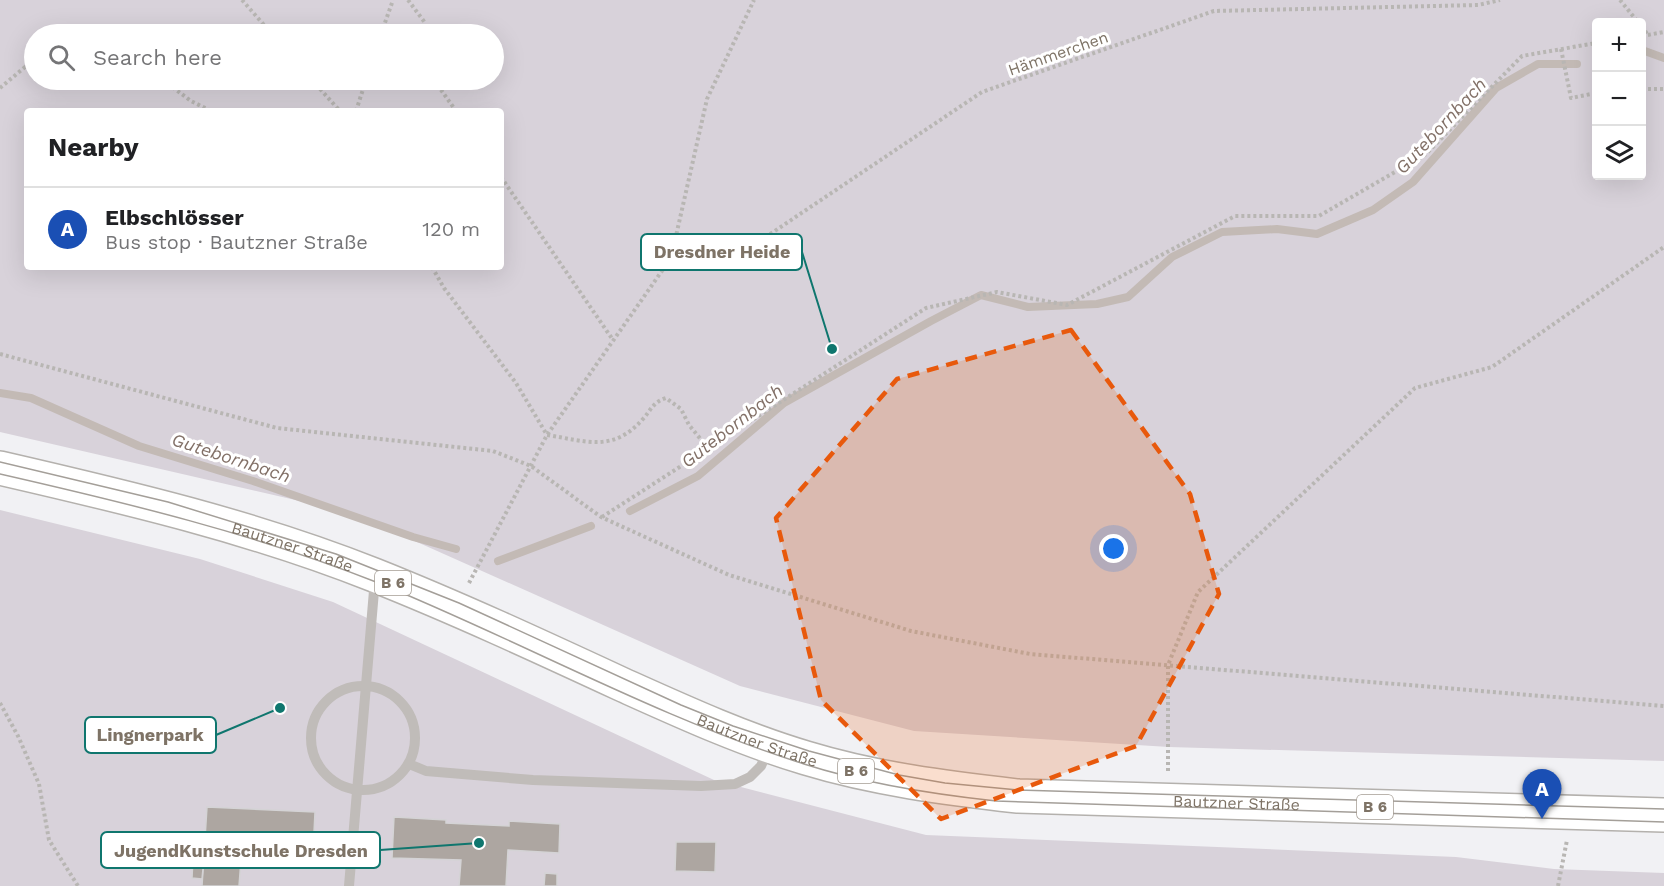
<!DOCTYPE html>
<html lang="en">
<head>
<meta charset="utf-8">
<style>
	body { margin:0; font-family:"Work Sans",sans-serif; background:#f6f6f6; color:#202124 }
	.controls { position:absolute; right:18px; top:18px; display:grid; overflow:hidden; border-radius:6px; box-shadow:0 6px 24px #0002 }
	.controls button { width:54px; height:54px; display:grid; place-items:center; padding:0; border:0; border-bottom:2px solid #e0e0e0; background:#fff; color:#202124; font:30px sans-serif }
	.you { position:absolute; left:1114px; top:549px; width:21px; height:21px; margin:-15px; border:4px solid #fff; border-radius:50%; background:#1a73e8; box-shadow:0 0 0 9px #1a73e833 }
	.badge { display:grid; place-items:center; width:39px; height:39px; border-radius:50%; background:#2a5b71; color:#fff; font-size:20px; font-weight:700 }
	.pin { position:absolute; translate:-50% -50px; filter:drop-shadow(0 2px 3px #0008) }
	.pin::after { content:''; position:absolute; top:32px; width:21px; height:18px; background:inherit; clip-path:polygon(0 0,100% 0,50% 100%) }
	.list { margin:0; padding:0; list-style:none }
	h2 { display:flex; justify-content:space-between; align-items:center; height:78px; margin:0; padding:0 24px; font-size:26px }
	h2 small { font-size:20px; font-weight:400; color:#757577 }
	.list li { display:grid; grid-template-columns:39px 1fr auto; gap:18px; align-items:center; box-sizing:border-box; height:84px; padding:0 24px; border-top:2px solid #e0e0e0 }
	.list b { display:block; font-size:22px; white-space:nowrap }
	.list p { margin:0; font-size:20px; white-space:nowrap; color:#757577 }
	.list em { font-size:20px; font-style:normal; color:#757577 }
	.icon { flex:none; width:33px; height:33px; fill:none; stroke:currentColor; stroke-width:2; stroke-linecap:round; stroke-linejoin:round }
	.map { position:relative; flex:none; width:1664px; height:886px; overflow:hidden }
	.search { position:absolute; background:#fff; box-shadow:0 6px 24px #0002; left:24px; top:24px; width:480px; height:66px; display:flex; align-items:center; gap:15px; box-sizing:border-box; padding:0 21px; border-radius:33px; color:#757577; font-size:22px }
	.panel { position:absolute; background:#fff; box-shadow:0 6px 24px #0002; left:24px; top:108px; width:480px; height:162px; border-radius:6px }
	.map>svg:first-child { display:block }
</style>
</head>
<body>
<div class="map">
<svg width="1664" height="886" viewBox="0 0 1664 886">
	<rect width="100%" height="100%" fill="#f1f1f4"/>
	<!-- green -->
	<g fill="#d8d2da" fill-rule="evenodd">
		<path d="M0,0h1664v761l-495,-14 -255,-16 -174,-45 -388,-173 -352,-81zM1596,22h46v154h-46zM34,34h460v46h-460zM27,111h474v156h-474z"/>
		<polygon points="0,510 200,559 333,602 714,780 926,835 1456,857 1554,869 1664,873 1664,886 0,886"/>
	</g>
	<g fill="none" stroke-linecap="round" stroke-linejoin="round">
		<!-- stream -->
		<g stroke="#c3bab5" stroke-width="8">
			<polyline points="1642,50 1664,58"/>
			<polyline points="0,393 31,398 139,446 253,481 413,537 456,549"/>
			<polyline points="630,511 698,476 784,403 931,321 981,295 1028,307 1097,304 1128,297 1172,257 1222,232 1277,229 1317,234 1373,210 1413,182 1496,88 1538,64 1577,64"/>
			<polyline points="498,561 591,526"/>
		</g>
	</g>
	<!-- building -->
	<g fill="#ada6a1" stroke="#d4d3d5" stroke-width="1.5">
		<polygon points="207,807 315,812 313,853 242,847 239,886 202,886"/>
		<polygon points="394,817 446,820 446,823 509,826 509,821 560,824 559,853 508,850 506,886 459,886 461,860 392,858"/>
		<polygon points="676,842 716,842 715,872 675,871"/>
		<polygon points="193,858 204,858 202,879 192,878"/>
		<polygon points="545,873 557,874 557,886 544,886"/>
	</g>
	<g fill="none" stroke-linecap="round" stroke-linejoin="round">
		<defs>
			<g id="major">
				<path id="s1" d="M0,468c126,29 253,59 374,107 83,33 165,71 247,109 60,27 121,55 185,74 69,21 140,30 212,38l646,19"/>
			</g>
		</defs>
		<!-- major casing -->
		<use href="#major" stroke="#b4b1ad" stroke-width="36"/>
		<!-- path -->
		<g stroke="#b8b6b3" stroke-width="4" stroke-dasharray="3 3" stroke-linecap="butt">
			<polyline points="242,0 272,34"/>
			<polyline points="408,0 426,24 426,34"/>
			<polyline points="1620,0 1638,22"/>
			<polyline points="1642,26 1647,34"/>
			<polyline points="381,34 393,0"/>
			<polyline points="1642,36 1664,32"/>
			<polyline points="1561,49 1571,98 1596,93"/>
			<polyline points="163,80 191,101 211,111"/>
			<polyline points="312,80 340,111"/>
			<polyline points="434,80 456,111"/>
			<polyline points="0,88 25,67 34,65"/>
			<polyline points="1642,89 1664,89"/>
			<polyline points="356,111 366,80"/>
			<polyline points="501,177 613,340"/>
			<polyline points="671,258 727,263 982,92 1214,11 1478,5 1500,0"/>
			<path d="M432,267l12,21 72,95 31,52c39,6 66,18 96,-16 8,-9 10,-17 23,-21l15,11 8,16 19,23"/>
			<polyline points="0,354 277,428 493,451 531,466 601,517 729,575 911,631 1030,654 1664,706"/>
			<polyline points="602,517 926,308 997,292 1067,305 1235,216 1319,216 1426,154 1522,56 1596,43"/>
			<polyline points="469,583 547,435 671,258 707,99 754,0"/>
			<polyline points="0,703 18,736 39,784 49,840 78,886"/>
			<polyline points="1168,771 1168,665 1198,592 1415,388 1492,367 1664,247"/>
			<polyline points="1558,886 1567,840"/>
		</g>
		<!-- minor -->
		<g stroke="#c0bcb9" stroke-width="10">
			<circle cx="363" cy="738" r="52"/>
			<polyline points="409,764 426,771 533,780 701,786 735,784 750,777 761,766 768,750"/>
			<polyline points="349,886 375,579"/>
		</g>
		<!-- major -->
		<use href="#major" stroke="#fff" stroke-width="33"/>
		<!-- tram -->
		<g stroke="#a49f99" stroke-width="1.5">
			<polyline points="0,462 168,502 336,554 459,603 681,705 733,726 809,751 899,775 945,783 1018,790 1664,809"/>
			<path d="M0,474c127,29 255,60 376,108 143,58 280,135 428,182 62,20 127,30 192,37l668,21"/>
		</g>
	</g>
	<!-- marked area -->
	<path fill="#e8590c" fill-opacity="0.2" stroke="#e8590c" stroke-width="4.5" stroke-dasharray="12 8" stroke-linejoin="round" d="M1071,330l119,164 29,100 -83,152 -195,73 -120,-119 -45,-182 121,-139z"/>
	<g text-anchor="middle" stroke-width="6" stroke-linejoin="round" paint-order="stroke">
		<!-- shield labels -->
		<g fill="#fff" stroke="#a59d94" stroke-width="1.5">
			<rect x="375" y="571" width="36" height="24" rx="4.5"/>
			<rect x="838" y="759" width="36" height="24" rx="4.5"/>
			<rect x="1357" y="795" width="36" height="24" rx="4.5"/>
		</g>
		<g font-size="15" font-weight="bold" fill="#7e7366">
			<text x="393" y="588">B 6</text>
			<text x="856" y="776">B 6</text>
			<text x="1375" y="812">B 6</text>
		</g>
		<!-- street labels -->
		<g font-size="16" fill="#7e7366" stroke="#fff">
			<text transform="translate(1058 53) rotate(-19)" y="6">Hämmerchen</text>
			<text dy="6" stroke="none"><textPath href="#s1" startOffset="303">Bautzner Straße</textPath></text>
			<text dy="6" stroke="none"><textPath href="#s1" startOffset="807">Bautzner Straße</textPath></text>
			<text dy="6" stroke="none"><textPath href="#s1" startOffset="1293">Bautzner Straße</textPath></text>
		</g>
		<!-- water labels -->
		<g font-size="18" font-style="italic" fill="#827067" stroke="#fff">
			<text transform="translate(1441 126) rotate(-47)" y="6">Gutebornbach</text>
			<text transform="translate(732 426) rotate(-38)" y="6">Gutebornbach</text>
			<text transform="translate(231 458) rotate(18)" y="6">Gutebornbach</text>
		</g>
	</g>
	<!-- callouts -->
	<path fill="none" stroke="#0f766e" stroke-width="2" d="M832 349L802 252M280 708L216 735M479 843L380 850"/>
	<g fill="#0f766e" stroke="#fff" stroke-width="2">
		<circle cx="832" cy="349" r="6"/>
		<circle cx="280" cy="708" r="6"/>
		<circle cx="479" cy="843" r="6"/>
	</g>
	<g fill="#fff" stroke="#0f766e" stroke-width="2">
		<rect x="641" y="234" width="161" height="36" rx="6"/>
		<rect x="85" y="717" width="131" height="36" rx="6"/>
		<rect x="101" y="832" width="279" height="36" rx="6"/>
	</g>
	<g font-size="18" text-anchor="middle" font-weight="bold" fill="#7e7366">
		<text x="722" y="258">Dresdner Heide</text>
		<text x="150" y="741">Lingnerpark</text>
		<text x="241" y="857">JugendKunstschule Dresden</text>
	</g>
</svg>
<div class="controls">
<button>+</button>
<button>−</button>
<button><svg class="icon" aria-label="layers" viewBox="0 0 24 24"><path d="M12 4l9 5-9 5-9-5zM3 14l9 5 9-5"/></svg></button>
</div>
<div class="you"></div>
<div class="pin badge" style="left:1542px;top:819px;background:#1a4fb4">A</div>
<div class="search"><svg class="icon" aria-label="search" viewBox="0 0 24 24"><circle cx="10" cy="10" r="6"/><path d="M15 15l6 6"/></svg>Search here</div>
<section class="panel">
<h2>Nearby<small></small></h2>
<ul class="list">
<li><span class="badge" style="background:#1a4fb4">A</span><div><b>Elbschlösser</b><p>Bus stop · Bautzner Straße</p></div><em>120 m</em></li>
</ul>
</section>
</div>
</body>
</html>
